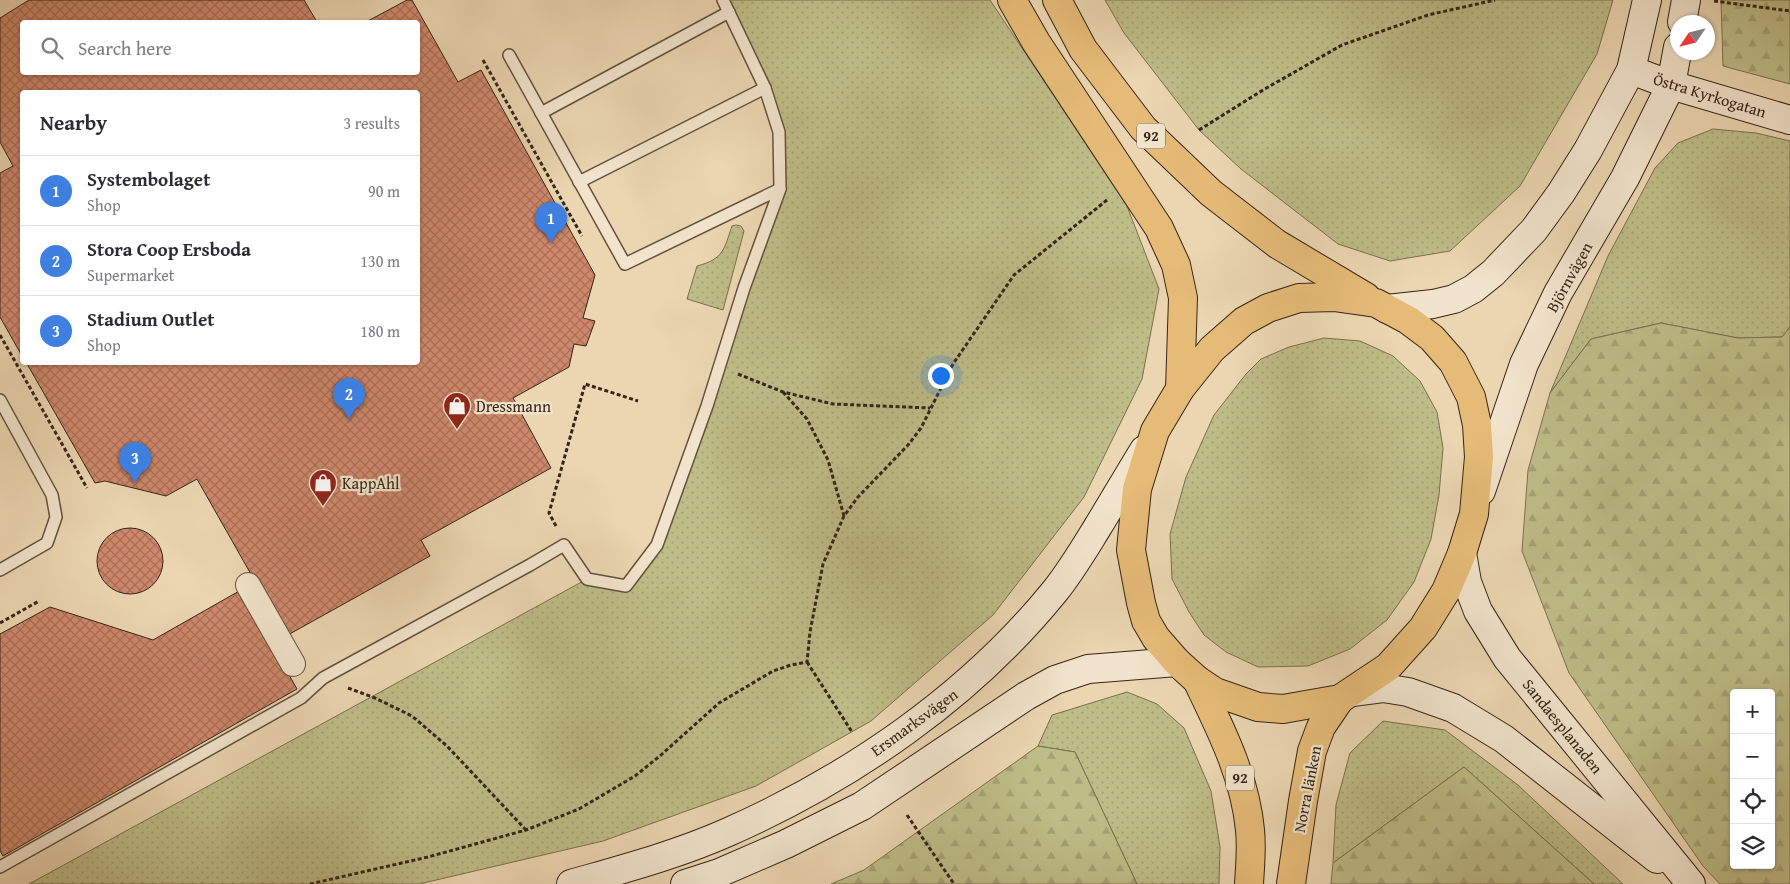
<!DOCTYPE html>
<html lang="en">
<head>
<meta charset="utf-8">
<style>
	body { margin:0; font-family:"Gentium Book Plus",serif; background:#f7f7f7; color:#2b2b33 }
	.controls { position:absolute; right:15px; bottom:15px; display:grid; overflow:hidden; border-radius:5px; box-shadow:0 1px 4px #0004 }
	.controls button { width:45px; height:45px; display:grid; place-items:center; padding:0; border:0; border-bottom:1px solid #e1e1e2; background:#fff; color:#2b2b33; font:25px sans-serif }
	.compass { position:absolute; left:1670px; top:15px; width:45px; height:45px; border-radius:50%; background:#fff; box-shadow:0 1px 4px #0004; rotate:235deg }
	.you { position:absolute; left:940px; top:375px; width:18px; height:18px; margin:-12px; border:4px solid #fff; border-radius:50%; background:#1a73e8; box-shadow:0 0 0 8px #1a73e833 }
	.badge { display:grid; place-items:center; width:32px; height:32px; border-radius:50%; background:#db2777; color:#fff; font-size:16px; font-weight:700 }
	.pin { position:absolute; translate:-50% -41px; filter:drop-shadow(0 1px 2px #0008) }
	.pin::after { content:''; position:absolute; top:26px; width:18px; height:15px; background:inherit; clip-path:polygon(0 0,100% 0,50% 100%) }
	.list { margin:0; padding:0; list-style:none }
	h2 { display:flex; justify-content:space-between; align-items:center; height:65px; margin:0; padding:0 20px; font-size:21px }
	h2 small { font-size:16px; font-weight:400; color:#7c7c81 }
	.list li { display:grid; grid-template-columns:32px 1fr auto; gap:15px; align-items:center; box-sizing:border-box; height:70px; padding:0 20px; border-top:1px solid #e1e1e2 }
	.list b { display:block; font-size:19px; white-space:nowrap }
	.list p { margin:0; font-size:16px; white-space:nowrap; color:#7c7c81 }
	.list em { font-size:16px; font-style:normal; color:#7c7c81 }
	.icon { flex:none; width:28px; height:28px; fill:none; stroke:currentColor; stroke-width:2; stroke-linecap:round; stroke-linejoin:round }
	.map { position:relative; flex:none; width:1790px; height:884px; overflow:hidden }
	.search { position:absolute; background:#fff; box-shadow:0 1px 4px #0004; left:20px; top:20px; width:400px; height:55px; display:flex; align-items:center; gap:12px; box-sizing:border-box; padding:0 18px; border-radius:5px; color:#7c7c81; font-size:19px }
	.panel { position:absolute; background:#fff; box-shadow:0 1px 4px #0004; left:20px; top:90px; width:400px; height:275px; border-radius:5px }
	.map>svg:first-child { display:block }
</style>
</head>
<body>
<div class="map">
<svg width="1790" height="884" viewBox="0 0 1790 884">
	<defs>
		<pattern id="grass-dots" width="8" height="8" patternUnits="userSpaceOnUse" patternTransform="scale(1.25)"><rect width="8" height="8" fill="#bebc87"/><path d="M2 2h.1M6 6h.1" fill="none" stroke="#a4a174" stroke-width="1.8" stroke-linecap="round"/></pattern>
		<pattern id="forest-firs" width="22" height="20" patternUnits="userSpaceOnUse" patternTransform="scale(1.25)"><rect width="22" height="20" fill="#bebc87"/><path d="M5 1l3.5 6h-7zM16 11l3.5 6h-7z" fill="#a4a174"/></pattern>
		<pattern id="building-cross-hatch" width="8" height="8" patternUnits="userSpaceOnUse" patternTransform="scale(1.25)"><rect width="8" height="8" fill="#cf886c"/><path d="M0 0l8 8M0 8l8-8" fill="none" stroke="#a96f58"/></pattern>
	</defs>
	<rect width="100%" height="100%" fill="#ebd6b1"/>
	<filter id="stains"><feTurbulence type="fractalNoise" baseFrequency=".004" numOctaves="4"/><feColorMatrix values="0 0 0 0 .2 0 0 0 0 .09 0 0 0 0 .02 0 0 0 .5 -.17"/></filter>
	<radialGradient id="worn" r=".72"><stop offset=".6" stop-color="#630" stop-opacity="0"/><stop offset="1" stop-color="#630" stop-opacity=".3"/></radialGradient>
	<!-- grass -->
	<g fill="url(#grass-dots)" stroke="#7a704f">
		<polygon points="723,0 990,0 1127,206 1159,289 1142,379 1084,497 993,615 871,721 756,786 603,841 419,884 29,884 587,579 626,586 657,545 780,189 779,132"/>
		<polygon points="1105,0 1613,0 1597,54 1520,186 1450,251 1390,261 1338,244 1241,169 1199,130 1124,33"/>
		<polygon points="1713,129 1756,133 1790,141 1790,327 1782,337 1738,338 1661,323 1591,339 1550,393 1608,256 1655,168 1678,143"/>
		<path d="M736,225l5,1 3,5 -21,79 -36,-11 10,-33c27,-7 27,-17 35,-40z"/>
		<polygon points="1324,338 1360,341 1393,356 1420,381 1437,412 1443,448 1439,495 1431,539 1414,582 1387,620 1350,649 1308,666 1258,667 1226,652 1204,635 1189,612 1172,579 1170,534 1186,477 1214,415 1246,374 1261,359 1289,347"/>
		<polygon points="1127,692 1157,704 1184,728 1211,791 1220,847 1219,884 1137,884 1075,752 1038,746 1052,715"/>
		<polygon points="1383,721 1445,730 1518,785 1623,884 1594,884 1464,767 1333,863 1336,805 1350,753"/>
	</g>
	<!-- forest -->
	<g fill="url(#forest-firs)" stroke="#7a704f" fill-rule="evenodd">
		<polygon points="1721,0 1790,0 1790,84 1723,66"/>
		<path d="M1661,323l77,15 44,-1 8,-10v557h-70l-17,-18 -134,-193 -47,-122 6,-81 22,-77 41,-54zM1734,693h37v172h-37z"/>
		<polygon points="1038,746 1075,752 1137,884 831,884 864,870"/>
		<polygon points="1464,767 1594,884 1331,884 1333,863"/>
	</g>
	<!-- building -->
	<g fill="url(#building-cross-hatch)" stroke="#362517">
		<polygon points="29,0 304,0 317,22 22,22 22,72 418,72 418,22 366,22 407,0 412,0 458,82 481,70 595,275 583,318 595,321 586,346 574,344 569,367 513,398 551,468 421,540 430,556 286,636 197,479 166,496 105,481 95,483 26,362 418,362 418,92 22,92 22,356 0,317 0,173 13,166 0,142 0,18"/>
		<circle cx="130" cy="561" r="33"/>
		<polygon points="241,590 297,689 3,856 0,851 0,634 50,607 153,640"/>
	</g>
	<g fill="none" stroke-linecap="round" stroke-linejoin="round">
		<defs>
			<g id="lane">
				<polyline points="509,55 625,264 780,189"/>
				<polyline points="541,113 729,12"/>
				<polyline points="579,182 765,88"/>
				<polyline points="0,400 52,495 56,517 47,543 0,570"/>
				<polyline points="0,867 301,698 323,678 530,565 564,545 587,579 626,586 657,545 707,406 744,288 780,189 779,132 765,88 723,0"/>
			</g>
			<polyline id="street" points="248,585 293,664"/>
			<g id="secondary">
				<polyline points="1682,22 1686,0"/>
				<polyline points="1631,70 1671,85 1790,120"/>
				<polyline points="1387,309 1433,304 1454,299 1473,289 1493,273 1534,230 1561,193 1588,150 1631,70 1647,0"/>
				<polyline points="1481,491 1524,364 1558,293 1625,178 1671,85 1678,47"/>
				<polyline points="1462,553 1467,582 1478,611 1507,658 1691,884"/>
				<polyline points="1352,692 1383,688 1408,692 1453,708 1504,739 1657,859"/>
				<path d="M571,884c52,-15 105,-29 155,-51 125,-55 243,-136 329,-242 16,-20 29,-42 42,-63 16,-26 31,-52 47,-78"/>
				<polyline points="685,884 719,873 786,844 862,806 1026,696 1055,680 1088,669 1177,662"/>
			</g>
			<g id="highway">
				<polyline points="1012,0 1036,42 1159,228 1176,265 1183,298 1180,389"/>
				<polyline points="1057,0 1083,49 1143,128 1211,193 1277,244 1366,297"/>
				<polygon points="1334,297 1376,303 1408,320 1432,338 1453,362 1471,397 1477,425 1479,457 1474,514 1462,553 1446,591 1423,628 1388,667 1340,699 1283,709 1258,707 1215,692 1197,680 1177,662 1156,638 1146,621 1141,603 1131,550 1137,489 1155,431 1180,389 1212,349 1244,321 1268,308 1299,298"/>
				<path d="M1197,680c23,48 48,96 53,150 2,18 0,36 -1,54"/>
				<polyline points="1291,884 1303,801 1312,751 1321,727 1340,699"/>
			</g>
		</defs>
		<!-- lane casing -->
		<use href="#lane" stroke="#63513e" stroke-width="14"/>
		<!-- street casing -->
		<use href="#street" stroke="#63513e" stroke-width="26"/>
		<!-- secondary casing -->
		<use href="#secondary" stroke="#362517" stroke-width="30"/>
		<!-- highway casing -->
		<use href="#highway" stroke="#362517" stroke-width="30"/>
		<!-- path -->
		<g stroke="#362517" stroke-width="3" stroke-dasharray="4 2.5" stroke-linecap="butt">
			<polyline points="1714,1 1790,11"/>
			<polyline points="483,60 582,236"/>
			<polyline points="1199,130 1263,90 1342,45 1428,15 1495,0"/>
			<polyline points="0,335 87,488"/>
			<polyline points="738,374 783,392 833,404 930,408"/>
			<polyline points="783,392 807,419 828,460 844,516"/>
			<polyline points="556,526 549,513 585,384 638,401"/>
			<polyline points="0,623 39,601"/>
			<polyline points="807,662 852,732"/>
			<polyline points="348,688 375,698 412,716 447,746 526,830"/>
			<polyline points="907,815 954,884"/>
			<polyline points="310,884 428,857 526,830 579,809 635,776 661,755 719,703 773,671 791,665 807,662 810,632 823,564 844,516 858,497 908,445 921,428 953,364 1014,275 1107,200"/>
		</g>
		<!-- lane -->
		<use href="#lane" stroke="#f2e4cc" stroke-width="11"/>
		<!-- street -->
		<use href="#street" stroke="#f2e4cc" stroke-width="24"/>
		<!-- secondary -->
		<use href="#secondary" stroke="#f2e4cc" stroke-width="28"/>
		<!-- highway -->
		<use href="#highway" stroke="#e6bb78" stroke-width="28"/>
	</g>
	<!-- icons -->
	<defs>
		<symbol id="shop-pin" viewBox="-11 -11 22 30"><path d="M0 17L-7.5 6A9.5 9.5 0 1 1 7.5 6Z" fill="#8f2418" stroke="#f2e4cc"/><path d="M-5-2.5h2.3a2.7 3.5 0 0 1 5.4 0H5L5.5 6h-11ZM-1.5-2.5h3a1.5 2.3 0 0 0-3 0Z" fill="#fff"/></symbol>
	</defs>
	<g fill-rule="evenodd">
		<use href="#shop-pin" x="441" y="390" width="32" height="43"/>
		<use href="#shop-pin" x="307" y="467" width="32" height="43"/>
	</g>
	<g text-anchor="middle" stroke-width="4.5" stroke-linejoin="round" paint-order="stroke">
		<!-- shield labels -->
		<g fill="#f2e4cc" stroke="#6e5e4d" stroke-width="1">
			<rect x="1137" y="123.5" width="28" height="25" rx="4"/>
			<rect x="1226" y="765.5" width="28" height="25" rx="4"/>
		</g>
		<g font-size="15" font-weight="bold" fill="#362517">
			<text x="1151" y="141">92</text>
			<text x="1240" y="783">92</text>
		</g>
		<!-- street labels -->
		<g font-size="16" fill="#362517" stroke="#f2e4cc">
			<text transform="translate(1710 95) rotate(17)" y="6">Östra Kyrkogatan</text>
			<text transform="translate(1569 277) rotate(-61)" y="6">Björnvägen</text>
			<text transform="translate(914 722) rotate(-36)" y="6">Ersmarksvägen</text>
			<text transform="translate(1563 726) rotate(51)" y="6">Sandaesplanaden</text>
			<text transform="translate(1307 789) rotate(-79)" y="6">Norra länken</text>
		</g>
		<!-- poi labels -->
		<g font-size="16" fill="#362517" stroke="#f2e4cc" text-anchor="start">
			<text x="476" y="412">Dressmann</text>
			<text x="342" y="489">KappAhl</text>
		</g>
	</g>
	<rect width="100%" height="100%" filter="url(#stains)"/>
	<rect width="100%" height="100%" fill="url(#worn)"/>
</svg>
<div class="controls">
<button>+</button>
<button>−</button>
<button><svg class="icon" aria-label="locate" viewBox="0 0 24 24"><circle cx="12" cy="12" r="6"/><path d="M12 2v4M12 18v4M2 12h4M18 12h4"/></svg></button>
<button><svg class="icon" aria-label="layers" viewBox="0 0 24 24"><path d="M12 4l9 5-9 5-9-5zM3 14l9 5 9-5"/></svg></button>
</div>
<svg class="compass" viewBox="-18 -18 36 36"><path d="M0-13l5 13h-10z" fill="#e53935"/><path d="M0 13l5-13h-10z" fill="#7c7c81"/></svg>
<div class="you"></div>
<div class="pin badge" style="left:551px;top:243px;background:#3f7fe0">1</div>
<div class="pin badge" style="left:349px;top:419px;background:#3f7fe0">2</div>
<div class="pin badge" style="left:135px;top:483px;background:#3f7fe0">3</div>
<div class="search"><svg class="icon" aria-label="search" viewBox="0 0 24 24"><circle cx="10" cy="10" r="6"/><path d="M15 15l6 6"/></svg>Search here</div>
<section class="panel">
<h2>Nearby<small>3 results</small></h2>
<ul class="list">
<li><span class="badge" style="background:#3f7fe0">1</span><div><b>Systembolaget</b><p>Shop</p></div><em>90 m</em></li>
<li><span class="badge" style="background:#3f7fe0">2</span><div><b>Stora Coop Ersboda</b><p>Supermarket</p></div><em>130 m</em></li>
<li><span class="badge" style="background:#3f7fe0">3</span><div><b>Stadium Outlet</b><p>Shop</p></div><em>180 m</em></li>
</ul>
</section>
</div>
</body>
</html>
